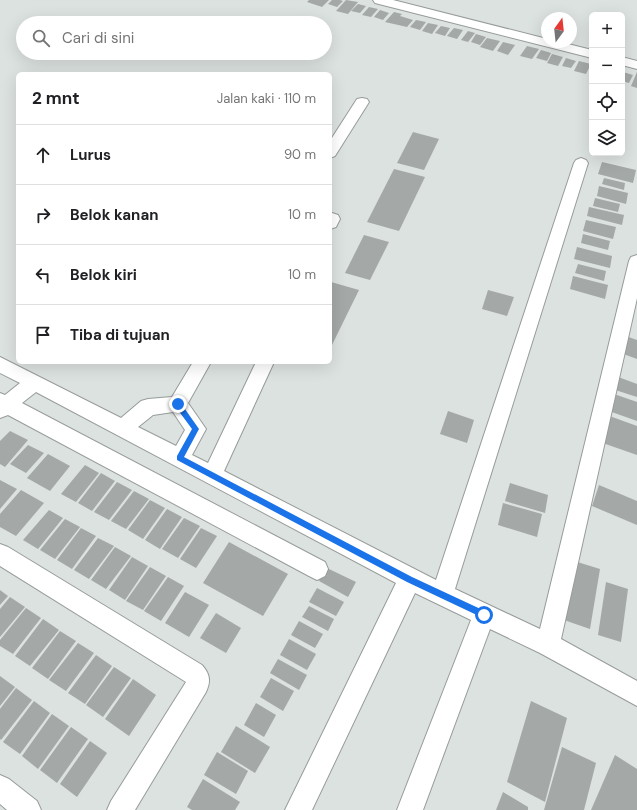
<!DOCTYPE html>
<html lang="id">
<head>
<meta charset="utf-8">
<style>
	body { margin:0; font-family:"DM Sans",sans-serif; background:#f2f2f2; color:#202124 }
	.controls { position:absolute; right:12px; top:12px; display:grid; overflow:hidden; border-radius:6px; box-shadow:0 4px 16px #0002 }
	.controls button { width:36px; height:36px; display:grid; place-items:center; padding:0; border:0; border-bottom:1px solid #e0e0e0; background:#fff; color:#202124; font:20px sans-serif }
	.compass { position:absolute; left:541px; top:12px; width:36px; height:36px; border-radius:50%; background:#fff; box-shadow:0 4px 16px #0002; rotate:15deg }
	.stop { position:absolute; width:12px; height:12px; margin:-9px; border:3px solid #1a73e8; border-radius:50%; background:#fff }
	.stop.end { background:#1a73e8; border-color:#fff; box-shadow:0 1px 4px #0008 }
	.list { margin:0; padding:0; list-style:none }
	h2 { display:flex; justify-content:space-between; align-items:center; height:52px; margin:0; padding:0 16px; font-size:17px }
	h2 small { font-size:13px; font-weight:400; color:#757577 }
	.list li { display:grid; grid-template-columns:26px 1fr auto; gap:12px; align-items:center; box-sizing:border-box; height:60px; padding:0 16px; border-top:1px solid #e0e0e0 }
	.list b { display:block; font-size:15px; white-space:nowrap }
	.list em { font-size:13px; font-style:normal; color:#757577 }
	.icon { flex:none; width:22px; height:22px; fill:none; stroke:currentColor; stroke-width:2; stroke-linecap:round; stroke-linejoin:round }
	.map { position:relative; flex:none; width:637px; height:810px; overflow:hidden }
	.search { position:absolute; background:#fff; box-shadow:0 4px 16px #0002; left:16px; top:16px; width:316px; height:44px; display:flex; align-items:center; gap:10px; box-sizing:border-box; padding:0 14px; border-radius:22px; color:#757577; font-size:15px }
	.panel { position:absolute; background:#fff; box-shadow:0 4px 16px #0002; left:16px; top:72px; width:316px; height:292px; border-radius:6px }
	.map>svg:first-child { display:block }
</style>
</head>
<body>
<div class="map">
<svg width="637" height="810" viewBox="0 0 637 810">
	<rect width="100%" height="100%" fill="#dce2e0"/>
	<!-- building -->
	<g fill="#a4a9a7">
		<polygon points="309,0 329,0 322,7 307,2"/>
		<polygon points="332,0 340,0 343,1 337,7 328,4"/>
		<polygon points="346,0 358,2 348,14 336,11"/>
		<polygon points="358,4 366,6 360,13 351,11"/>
		<polygon points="369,7 378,9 371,17 362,15"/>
		<polygon points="380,10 389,13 383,20 374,17"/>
		<polygon points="394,12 402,14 400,16 413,20 407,27 385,22"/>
		<polygon points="416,20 426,22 420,30 410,27"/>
		<polygon points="428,23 438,25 432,34 422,31"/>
		<polygon points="441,26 450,28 445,36 435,33"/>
		<polygon points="454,28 463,30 457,39 447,36"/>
		<polygon points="468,31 475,33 468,42 461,40"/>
		<polygon points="476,34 486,37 480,45 471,42"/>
		<polygon points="487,38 500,41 493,51 480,47"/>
		<polygon points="503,42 515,45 508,55 497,51"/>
		<polygon points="527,46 539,49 532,59 520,56"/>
		<polygon points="541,50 551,53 547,61 536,58"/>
		<polygon points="552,54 563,57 558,66 547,63"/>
		<polygon points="566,58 576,61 571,68 562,66"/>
		<polygon points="579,61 591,64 586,74 574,71"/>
		<polygon points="623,72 633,75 629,83 622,81"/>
		<polygon points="637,72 637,88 631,86"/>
		<polygon points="413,132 439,139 424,170 397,163"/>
		<polygon points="602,162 636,170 633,183 598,174"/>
		<polygon points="394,169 425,177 399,231 367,222"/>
		<polygon points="604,178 625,183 624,190 602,184"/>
		<polygon points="599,186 628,193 626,204 597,196"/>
		<polygon points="595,198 620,204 618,212 593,206"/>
		<polygon points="589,207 624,215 622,225 587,216"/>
		<polygon points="586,220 616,227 613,239 583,231"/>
		<polygon points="583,234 610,241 608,250 581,243"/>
		<polygon points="364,235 389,242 370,280 345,273"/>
		<polygon points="577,247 612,256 610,268 574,259"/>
		<polygon points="578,264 606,271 604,281 575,273"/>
		<polygon points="573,276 608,285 605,299 570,289"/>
		<polygon points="331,282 359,290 330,349 330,285"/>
		<polygon points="488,290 514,297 507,316 482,309"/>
		<polygon points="623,335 637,340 637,359 618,352"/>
		<polygon points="613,375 637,384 637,397 609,388"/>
		<polygon points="614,394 637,402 637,421 609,411"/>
		<polygon points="448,411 474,420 467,443 440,434"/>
		<polygon points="604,414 637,426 637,455 597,441"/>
		<polygon points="10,431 28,440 5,467 0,464 0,441"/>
		<polygon points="28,445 44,453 26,473 10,464"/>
		<polygon points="48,454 70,466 50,491 27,478"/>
		<polygon points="85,465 99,473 76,502 61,494"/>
		<polygon points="101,473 115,481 92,511 78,503"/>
		<polygon points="0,480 17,489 0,509"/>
		<polygon points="117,482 132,490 109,520 94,512"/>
		<polygon points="510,483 548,495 545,513 505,501"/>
		<polygon points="599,485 637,501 637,525 592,506"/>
		<polygon points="21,490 44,503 16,536 0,527 0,514"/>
		<polygon points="134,491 149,499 126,529 111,521"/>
		<polygon points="150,500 165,508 143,539 128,530"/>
		<polygon points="503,503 542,514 537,537 498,525"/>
		<polygon points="167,509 182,517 160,549 145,540"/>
		<polygon points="49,510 63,518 38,549 23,540"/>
		<polygon points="184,518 200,526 178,558 162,549"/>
		<polygon points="65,519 80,527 55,559 40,550"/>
		<polygon points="81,528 96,536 72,569 57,560"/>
		<polygon points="201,528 217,536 196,568 180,559"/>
		<polygon points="98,538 114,546 89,579 74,570"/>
		<polygon points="229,542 288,574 263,616 203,583"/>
		<polygon points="115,547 131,556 106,589 91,580"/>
		<polygon points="132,557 148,566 125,600 109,590"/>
		<polygon points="571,560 600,569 590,629 561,619"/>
		<polygon points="150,567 166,576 143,610 126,601"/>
		<polygon points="327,568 356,582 348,597 319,581"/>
		<polygon points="168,577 184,586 161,621 144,611"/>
		<polygon points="606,582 628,589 621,642 598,635"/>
		<polygon points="317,588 344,602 336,616 309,602"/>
		<polygon points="0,590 8,596 0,605"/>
		<polygon points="185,592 209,605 189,637 165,623"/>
		<polygon points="10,597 25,607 0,637 0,609"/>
		<polygon points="309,606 334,619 328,631 302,617"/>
		<polygon points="26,608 41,618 13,654 0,646 0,640"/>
		<polygon points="216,613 241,628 226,653 200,638"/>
		<polygon points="43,619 59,630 30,666 15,656"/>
		<polygon points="299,621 323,634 315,648 291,635"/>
		<polygon points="60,631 76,641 48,679 32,668"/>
		<polygon points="289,639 316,654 307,670 280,655"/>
		<polygon points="78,643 94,653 66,691 49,680"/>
		<polygon points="96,655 112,666 85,704 68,693"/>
		<polygon points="278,659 307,675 299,690 270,673"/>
		<polygon points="114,667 131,678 103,717 86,705"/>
		<polygon points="0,676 15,687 0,706"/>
		<polygon points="271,678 294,691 283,711 260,697"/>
		<polygon points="133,679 156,695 129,736 105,719"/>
		<polygon points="16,688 32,700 1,740 0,739 0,709"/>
		<polygon points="34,701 50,713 20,754 3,742"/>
		<polygon points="531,701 567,718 545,802 507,782"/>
		<polygon points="256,703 276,715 264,737 244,725"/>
		<polygon points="52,714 69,726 38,769 22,756"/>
		<polygon points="236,726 270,747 255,773 221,752"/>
		<polygon points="71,727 88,739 57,783 40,770"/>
		<polygon points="90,741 107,753 77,797 60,784"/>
		<polygon points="562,747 596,763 584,810 544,810"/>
		<polygon points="217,752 248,771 236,794 204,775"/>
		<polygon points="615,755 637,769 637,810 591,810"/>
		<polygon points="203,779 240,802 235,810 192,810 187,807"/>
		<polygon points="503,792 528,807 528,810 496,810"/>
	</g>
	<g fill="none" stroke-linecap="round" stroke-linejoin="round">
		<defs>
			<g id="street">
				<polygon points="373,0 393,0 547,39 547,42 560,42 592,50 592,58 375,3"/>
				<polygon points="622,57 637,61 637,69 622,65"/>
				<polygon points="362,98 367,99 369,102 335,156 330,158 330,141 357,99"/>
				<path d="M581,158l5,2 2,3 -133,426 85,40 89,-368 2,-4 6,-2v43l-76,341 76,42v25l-97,-53 -50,-24 -67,181h-26l74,-190 -56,-27 -103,217h-27l111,-227 -360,-191 -14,11 303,159 3,7 -3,7 -8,4 -8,-4 -301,-161 -8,3v-25l5,2 15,-12 -20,-10v-16l121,61 20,-17 7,-2 24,-2 21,-35h18l-23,41 18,26 -14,26 16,8 48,-101h18l-50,109 212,109 138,-417 2,-3zM173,412l12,18 -9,16 -38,-19 15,-12z"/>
				<polygon points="332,213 338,215 340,219 336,227 330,229 330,214"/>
				<path d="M0,544l8,3 194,118c8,9 9,16 4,27l-71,118h-28l4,-9 75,-119 -186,-116z"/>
				<polygon points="0,775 9,779 37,801 41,810 7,810 0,804"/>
			</g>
		</defs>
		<!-- street casing -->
		<use href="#street" stroke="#979c9a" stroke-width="2"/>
		<!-- street -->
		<use href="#street" fill="#fff" fill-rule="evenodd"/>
	</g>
	<!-- route -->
	<polygon fill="#1a73e8" points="178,401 180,402 199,429 184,457 412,577 487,612 487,617 481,617 407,582 177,460 177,456 192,429 175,406 174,404"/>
</svg>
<div class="controls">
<button>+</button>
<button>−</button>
<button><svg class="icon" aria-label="locate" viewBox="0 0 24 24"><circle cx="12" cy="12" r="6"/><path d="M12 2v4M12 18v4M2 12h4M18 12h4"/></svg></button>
<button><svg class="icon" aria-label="layers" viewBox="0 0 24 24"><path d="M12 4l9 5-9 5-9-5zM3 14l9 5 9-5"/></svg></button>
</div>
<svg class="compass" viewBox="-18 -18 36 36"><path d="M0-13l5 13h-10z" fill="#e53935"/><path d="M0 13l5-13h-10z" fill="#757577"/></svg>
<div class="stop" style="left:484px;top:615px"></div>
<div class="stop end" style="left:178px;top:404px"></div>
<div class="search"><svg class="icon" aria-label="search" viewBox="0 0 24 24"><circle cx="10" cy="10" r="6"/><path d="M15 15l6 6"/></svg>Cari di sini</div>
<section class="panel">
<h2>2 mnt<small>Jalan kaki · 110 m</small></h2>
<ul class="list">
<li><svg class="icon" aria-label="ahead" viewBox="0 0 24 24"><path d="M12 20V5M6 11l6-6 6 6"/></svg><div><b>Lurus</b></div><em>90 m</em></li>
<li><svg class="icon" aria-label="right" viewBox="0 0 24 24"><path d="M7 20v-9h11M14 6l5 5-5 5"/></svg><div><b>Belok kanan</b></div><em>10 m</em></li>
<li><svg class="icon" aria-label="left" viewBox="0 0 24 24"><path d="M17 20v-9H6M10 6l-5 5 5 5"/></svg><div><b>Belok kiri</b></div><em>10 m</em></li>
<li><svg class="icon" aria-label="arrive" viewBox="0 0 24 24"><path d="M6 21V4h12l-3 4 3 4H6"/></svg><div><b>Tiba di tujuan</b></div></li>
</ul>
</section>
</div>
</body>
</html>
